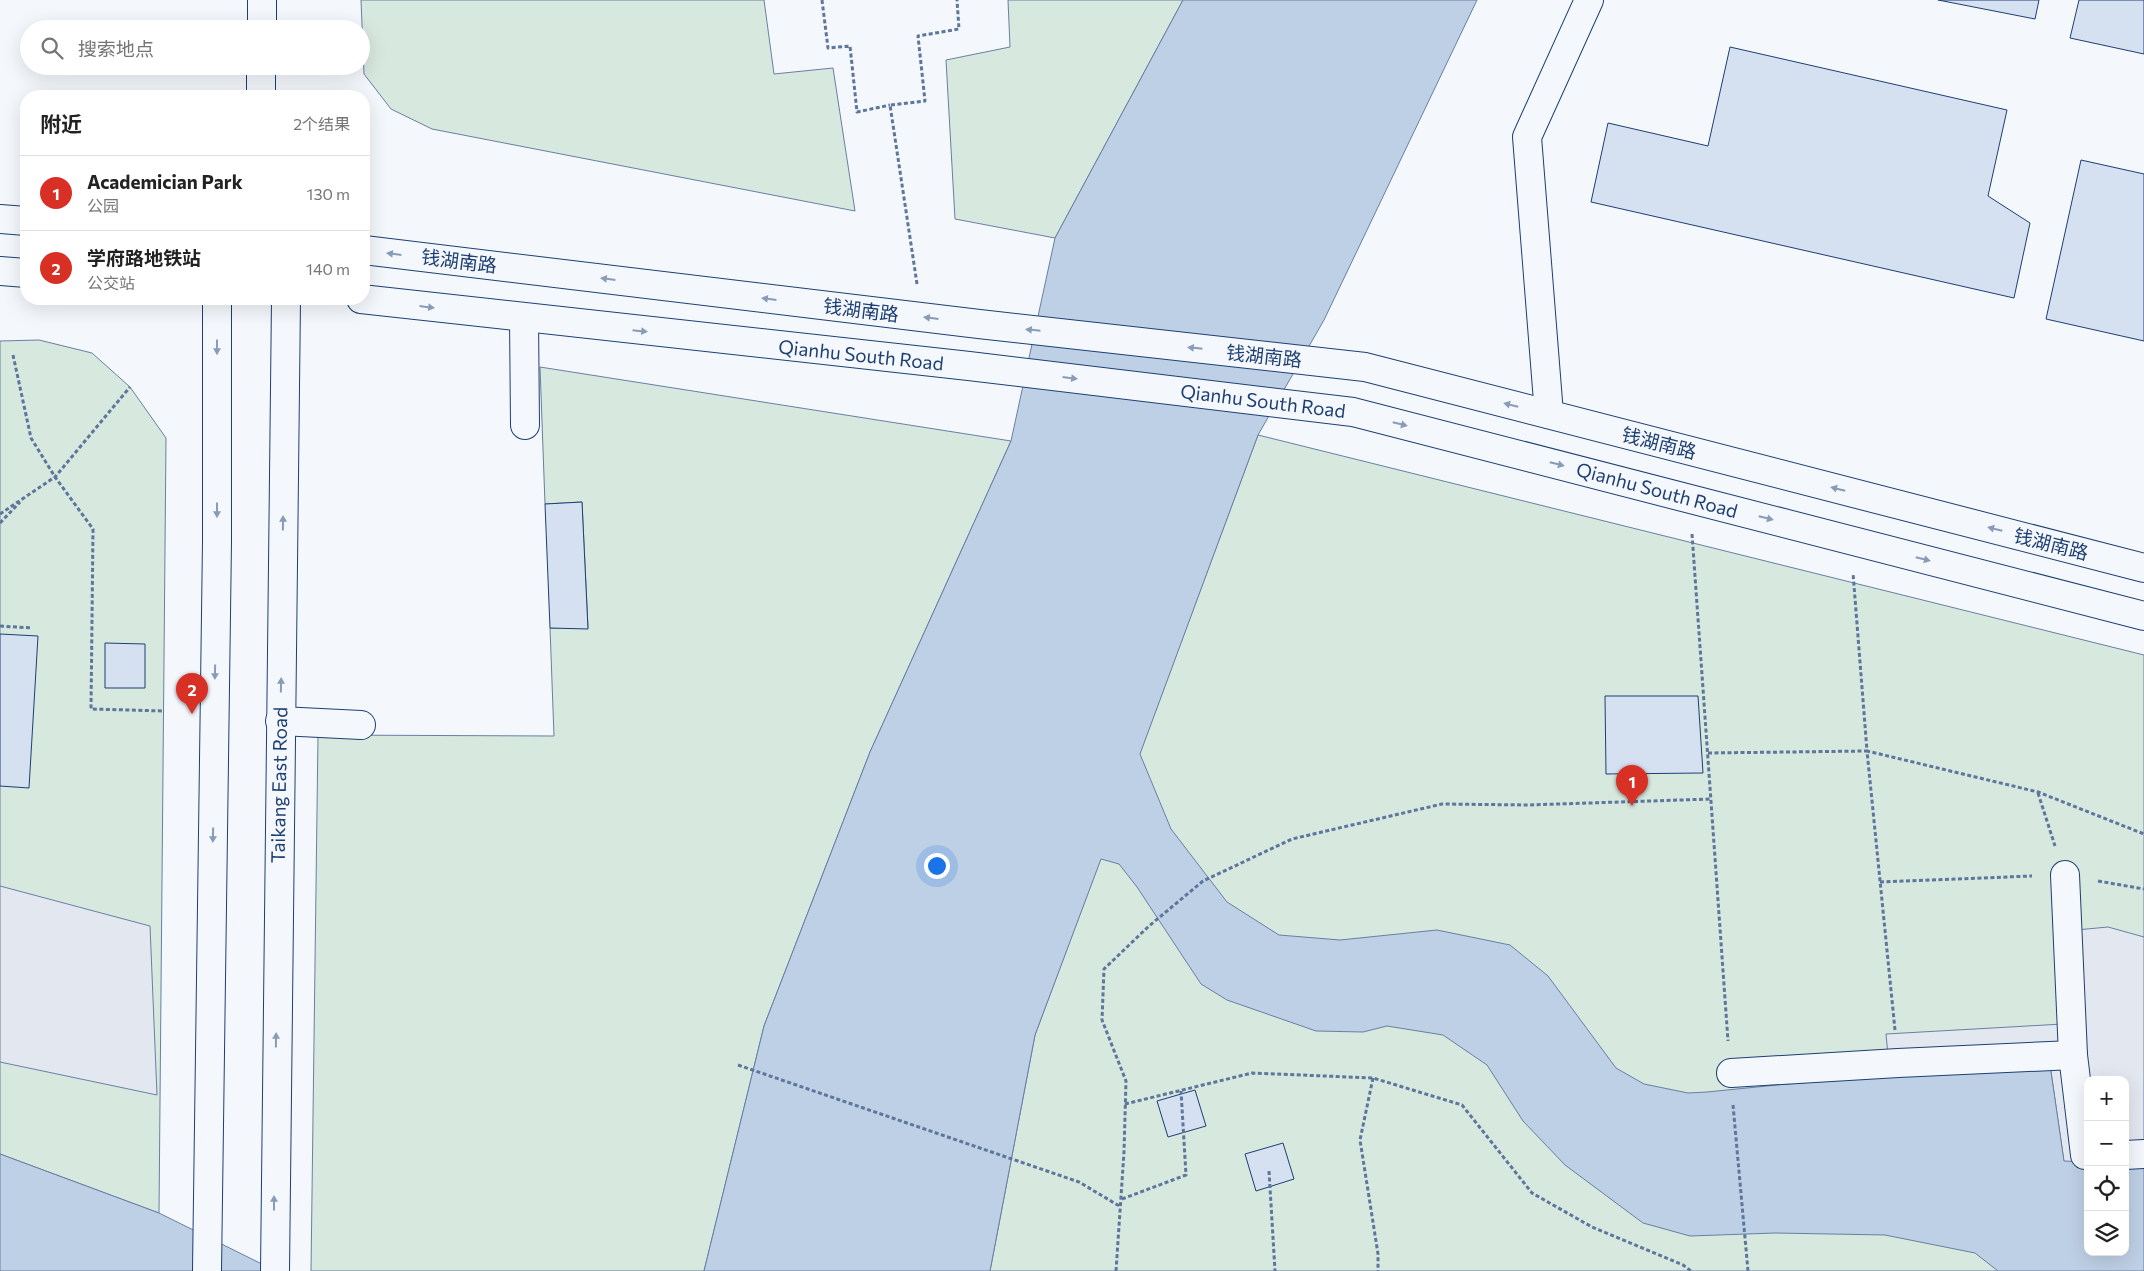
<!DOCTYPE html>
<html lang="zh">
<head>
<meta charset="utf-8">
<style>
	body { margin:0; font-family:Commissioner,"Noto Sans SC",sans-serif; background:#f2f2f2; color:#222 }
	.controls { position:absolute; right:15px; bottom:15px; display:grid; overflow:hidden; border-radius:10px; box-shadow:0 5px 20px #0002 }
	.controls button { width:45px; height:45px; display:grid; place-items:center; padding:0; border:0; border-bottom:1px solid #e0e0e0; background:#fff; color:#222; font:25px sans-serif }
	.you { position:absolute; left:936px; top:865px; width:18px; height:18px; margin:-12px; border:4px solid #fff; border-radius:50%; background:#1a73e8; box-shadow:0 0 0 8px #1a73e833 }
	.badge { display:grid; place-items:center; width:32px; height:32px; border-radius:50%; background:#d93025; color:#fff; font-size:16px; font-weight:700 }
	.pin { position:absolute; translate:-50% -41px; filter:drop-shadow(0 1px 2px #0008) }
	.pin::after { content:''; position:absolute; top:26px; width:18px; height:15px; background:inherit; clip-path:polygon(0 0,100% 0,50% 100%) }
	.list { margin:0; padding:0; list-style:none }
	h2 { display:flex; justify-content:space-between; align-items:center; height:65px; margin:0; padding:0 20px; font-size:21px }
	h2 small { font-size:16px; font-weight:400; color:#767676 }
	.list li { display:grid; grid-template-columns:32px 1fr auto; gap:15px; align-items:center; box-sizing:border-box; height:75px; padding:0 20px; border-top:1px solid #e0e0e0 }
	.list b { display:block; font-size:19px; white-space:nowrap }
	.list p { margin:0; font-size:16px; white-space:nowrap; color:#767676 }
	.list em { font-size:16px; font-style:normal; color:#767676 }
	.icon { flex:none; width:28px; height:28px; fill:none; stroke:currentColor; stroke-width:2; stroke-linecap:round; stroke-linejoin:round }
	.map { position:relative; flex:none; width:2144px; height:1271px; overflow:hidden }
	.search { position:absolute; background:#fff; box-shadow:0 5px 20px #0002; left:20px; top:20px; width:350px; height:55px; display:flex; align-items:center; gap:12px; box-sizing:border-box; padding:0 18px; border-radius:28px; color:#767676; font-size:19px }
	.panel { position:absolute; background:#fff; box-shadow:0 5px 20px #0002; left:20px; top:90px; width:350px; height:215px; border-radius:20px }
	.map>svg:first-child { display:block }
</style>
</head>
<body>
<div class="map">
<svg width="2144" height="1271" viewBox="0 0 2144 1271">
	<rect width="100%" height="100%" fill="#f4f7fb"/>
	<!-- green -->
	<g fill="#d7e8df" stroke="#687fa3" fill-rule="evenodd">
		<polygon points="361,0 764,0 774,74 833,68 855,211 432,129 391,109 364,74"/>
		<polygon points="1008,0 1183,0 1055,238 955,219 946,60 1010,47"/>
		<polygon points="39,340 92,353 130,387 166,438 159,1213 0,1154 0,341"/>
		<polygon points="540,367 1011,441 870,752 764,1026 704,1271 311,1271 318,735 554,736 550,628 588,628 582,502 545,504"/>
		<path d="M1258,435l886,220v616h-1154l45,-236zM2088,1080h37v172h-37z"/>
	</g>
	<!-- parking -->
	<g fill="#e3e8f0" stroke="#687fa3">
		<polygon points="0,886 150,926 157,1095 0,1062"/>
		<polygon points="2108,927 2144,937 2144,1163 2125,1163 2125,1080 2088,1080 2088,1162 2064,1162 2050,1065 1890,1076 1886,1034 2063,1024 2055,932"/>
	</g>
	<!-- water -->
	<g fill="#bed0e5" stroke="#687fa3">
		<polygon points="1183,0 1477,0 1324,320 1258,435 1140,754 1171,829 1227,902 1279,935 1340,940 1437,930 1510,945 1548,976 1616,1068 1644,1084 1688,1093 1707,1092 1787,1084 2050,1065 2064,1161 2088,1162 2088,1252 2125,1252 2125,1163 2144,1163 2144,1271 1998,1271 1975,1253 1885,1235 1775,1233 1690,1236 1643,1223 1565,1165 1523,1121 1487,1065 1443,1035 1387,1026 1363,1032 1316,1031 1227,1000 1201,984 1137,887 1119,864 1101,859 1035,1035 990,1271 704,1271 764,1026 870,752 1011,441 1055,238"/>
		<polygon points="0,1154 159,1213 276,1271 0,1271"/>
	</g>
	<!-- building -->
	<g fill="#d5e0f0" stroke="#1d3f73">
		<polygon points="1938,0 2039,0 2035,19"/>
		<polygon points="2079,0 2144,0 2144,54 2070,38"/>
		<polygon points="1730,47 2007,110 1988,196 2030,223 2014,298 1591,202 1608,123 1708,146"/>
		<polygon points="2081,160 2144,174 2144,341 2046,319"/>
		<polygon points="582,502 588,629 550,628 545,504"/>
		<polygon points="0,634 38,636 29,788 0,786"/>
		<polygon points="105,643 145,644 145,688 105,688"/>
		<polygon points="1605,696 1698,696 1703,773 1606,774"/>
		<polygon points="1195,1090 1206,1126 1168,1137 1157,1101"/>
		<polygon points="1283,1143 1294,1179 1256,1191 1245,1154"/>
	</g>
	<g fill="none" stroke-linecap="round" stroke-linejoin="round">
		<defs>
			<g id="minor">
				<polyline points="262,29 262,0"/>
				<polyline points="261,96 261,66"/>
				<polyline points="524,318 525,425"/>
				<polyline points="1549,414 1527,137 1589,0"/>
				<polyline points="280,721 361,725"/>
				<polyline points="2065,875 2073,1055 2085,1155 2088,1155"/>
				<polyline points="1731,1073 1898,1063 2073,1055"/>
				<polyline points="2125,1155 2144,1154"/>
				<polyline points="207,1271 217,541 217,299"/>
				<polyline points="275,1271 286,299"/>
			</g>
			<g id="major">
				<polyline points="0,219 26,221"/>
				<polyline points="364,250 979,324 1365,367 2144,568"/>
				<polyline points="0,271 26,273"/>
				<polyline points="361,299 969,366 1353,412 2144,616"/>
			</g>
		</defs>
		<!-- minor casing -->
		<use href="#minor" stroke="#1d3f73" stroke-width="30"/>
		<!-- major casing -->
		<use href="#major" stroke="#1d3f73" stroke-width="30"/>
		<!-- path -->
		<g stroke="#5e769c" stroke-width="3" stroke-dasharray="4 2.5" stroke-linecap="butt">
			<polyline points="822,0 828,48 850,46 857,112 890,105"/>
			<polyline points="917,284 890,105 925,101 918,36 959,29 957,0"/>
			<polyline points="13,355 31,438 55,477 93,529 91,709 164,711"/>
			<polyline points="0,514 55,477 130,387"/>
			<polyline points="0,523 20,502"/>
			<polyline points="1692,534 1728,1041"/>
			<polyline points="0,626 32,628"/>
			<polyline points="1708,753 1867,751 1853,573"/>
			<polyline points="2038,793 2055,846"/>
			<polyline points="2098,881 2144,889"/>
			<polyline points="1880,882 2032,876"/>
			<polyline points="1895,1030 1867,751 2038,792 2144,834"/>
			<polyline points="738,1065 1079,1182 1121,1207"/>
			<polyline points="1373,1078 1360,1140 1378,1254 1378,1271"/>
			<polyline points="1125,1104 1252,1073 1373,1078 1462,1105 1532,1193 1592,1227 1683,1265 1691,1271"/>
			<polyline points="1733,1105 1748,1271"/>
			<polyline points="1269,1171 1275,1271"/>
			<polyline points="1122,1199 1186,1175 1181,1091"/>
			<polyline points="1116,1271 1124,1152 1126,1081 1102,1020 1104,969 1149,926 1203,881 1292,839 1442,804 1528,805 1711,799"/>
		</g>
		<!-- minor -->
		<use href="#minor" stroke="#f4f7fb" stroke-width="28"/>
		<!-- major -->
		<use href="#major" stroke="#f4f7fb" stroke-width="28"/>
	</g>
	<!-- one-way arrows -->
	<defs><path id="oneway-solid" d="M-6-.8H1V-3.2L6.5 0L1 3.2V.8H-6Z" transform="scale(1.25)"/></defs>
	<g fill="#889bb7">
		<use href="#oneway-solid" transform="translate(394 254) rotate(-173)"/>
		<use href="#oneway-solid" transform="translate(608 279) rotate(-173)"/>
		<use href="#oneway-solid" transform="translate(769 299) rotate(-173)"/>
		<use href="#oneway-solid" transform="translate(427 307) rotate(7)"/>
		<use href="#oneway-solid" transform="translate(931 318) rotate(-173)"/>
		<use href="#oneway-solid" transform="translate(1033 330) rotate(-174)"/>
		<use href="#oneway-solid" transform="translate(640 331) rotate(6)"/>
		<use href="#oneway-solid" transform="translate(217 347) rotate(90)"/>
		<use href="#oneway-solid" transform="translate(1195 348) rotate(-174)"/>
		<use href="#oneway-solid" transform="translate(1070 378) rotate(7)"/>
		<use href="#oneway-solid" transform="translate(1511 405) rotate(-166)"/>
		<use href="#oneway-solid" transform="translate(1400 424) rotate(14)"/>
		<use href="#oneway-solid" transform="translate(1557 464) rotate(14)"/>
		<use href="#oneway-solid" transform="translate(1838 489) rotate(-166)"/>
		<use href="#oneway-solid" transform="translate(217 510) rotate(90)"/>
		<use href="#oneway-solid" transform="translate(1766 518) rotate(14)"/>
		<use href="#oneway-solid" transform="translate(283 523) rotate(-89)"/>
		<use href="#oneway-solid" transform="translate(1995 529) rotate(-166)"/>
		<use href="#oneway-solid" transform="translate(1923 559) rotate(14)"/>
		<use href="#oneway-solid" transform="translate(215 672) rotate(91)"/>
		<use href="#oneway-solid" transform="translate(281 685) rotate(-89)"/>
		<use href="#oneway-solid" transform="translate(213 835) rotate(91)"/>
		<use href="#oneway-solid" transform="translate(276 1040) rotate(-89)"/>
		<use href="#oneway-solid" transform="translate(274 1203) rotate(-90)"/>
	</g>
	<g text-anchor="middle" stroke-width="4" stroke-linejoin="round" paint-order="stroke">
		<!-- street labels -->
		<g font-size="19" fill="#1d3f73" stroke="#f4f7fb">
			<text transform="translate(459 261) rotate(7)" y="7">钱湖南路</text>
			<text transform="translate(861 310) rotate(7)" y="7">钱湖南路</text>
			<text transform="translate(861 355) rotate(6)" y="7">Qianhu South Road</text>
			<text transform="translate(1264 356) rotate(6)" y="7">钱湖南路</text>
			<text transform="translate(1263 401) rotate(7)" y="7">Qianhu South Road</text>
			<text transform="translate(1659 443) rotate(14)" y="7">钱湖南路</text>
			<text transform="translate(1657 490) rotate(15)" y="7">Qianhu South Road</text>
			<text transform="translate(2051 544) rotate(14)" y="7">钱湖南路</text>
			<text transform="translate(279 785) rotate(-89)" y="7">Taikang East Road</text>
		</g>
	</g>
</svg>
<div class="controls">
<button>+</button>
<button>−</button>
<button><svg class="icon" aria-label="locate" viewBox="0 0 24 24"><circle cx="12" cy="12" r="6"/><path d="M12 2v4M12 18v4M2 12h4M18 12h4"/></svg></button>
<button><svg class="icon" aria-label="layers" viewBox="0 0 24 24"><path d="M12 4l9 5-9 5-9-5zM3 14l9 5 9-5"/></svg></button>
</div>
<div class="you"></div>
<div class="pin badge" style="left:1632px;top:806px">1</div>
<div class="pin badge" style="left:192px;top:714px">2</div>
<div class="search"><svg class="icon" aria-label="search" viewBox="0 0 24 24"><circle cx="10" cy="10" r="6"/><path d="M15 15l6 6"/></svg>搜索地点</div>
<section class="panel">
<h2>附近<small>2个结果</small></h2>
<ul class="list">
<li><span class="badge">1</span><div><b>Academician Park</b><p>公园</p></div><em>130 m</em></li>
<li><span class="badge">2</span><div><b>学府路地铁站</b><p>公交站</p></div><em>140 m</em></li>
</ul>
</section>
</div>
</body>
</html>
